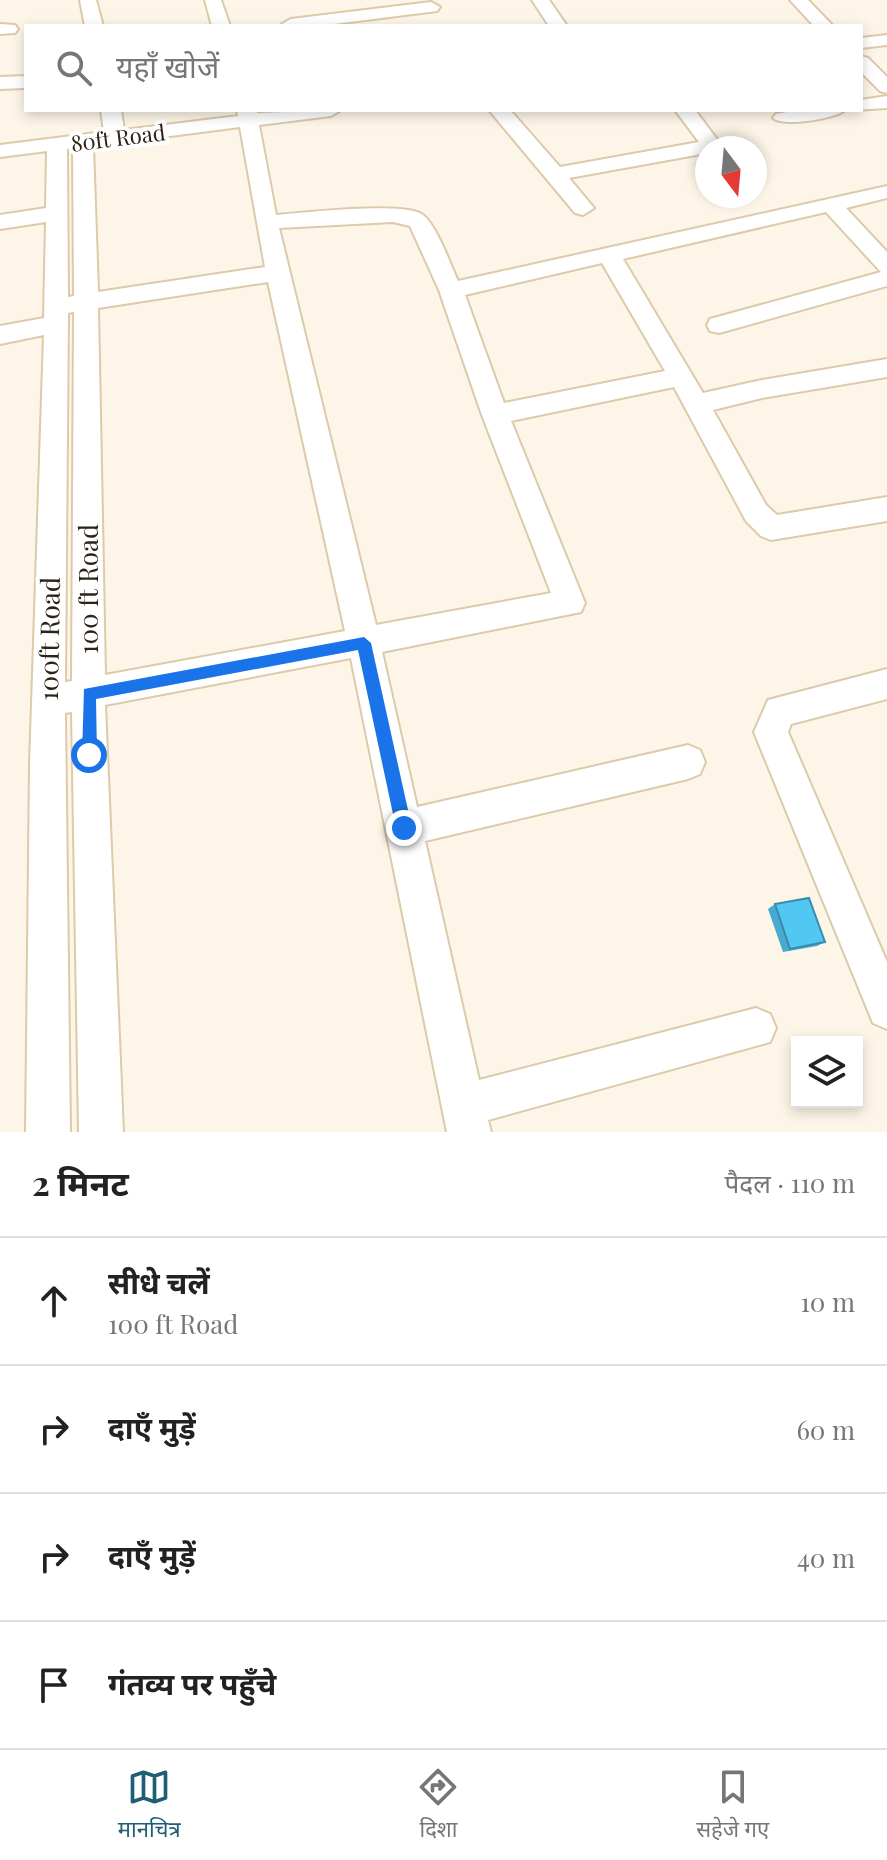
<!DOCTYPE html>
<html lang="hi">
<head>
<meta charset="utf-8">
<style>
	body { margin:0; font-family:"Playfair Display","Noto Sans Devanagari",serif; background:#f6f6f6; color:#222 }
	.controls { position:absolute; right:24px; bottom:24px; display:grid; overflow:hidden; border-radius:0px; box-shadow:0 4px 12px #0003 }
	.controls button { width:72px; height:72px; display:grid; place-items:center; padding:0; border:0; border-bottom:2px solid #e0e0e0; background:#fff; color:#222; font:40px sans-serif }
	.compass { position:absolute; left:695px; top:136px; width:72px; height:72px; border-radius:50%; background:#fff; box-shadow:0 4px 12px #0003; rotate:164deg }
	.stop { position:absolute; width:24px; height:24px; margin:-18px; border:6px solid #1a73e8; border-radius:50%; background:#fff }
	.stop.end { background:#1a73e8; border-color:#fff; box-shadow:0 2px 8px #0008 }
	.list { margin:0; padding:0; list-style:none }
	h2 { display:flex; justify-content:space-between; align-items:center; height:104px; margin:0; padding:0 32px; font-size:34px }
	h2 small { font-size:26px; font-weight:400; color:#767676 }
	.list li { display:grid; grid-template-columns:52px 1fr auto; gap:24px; align-items:center; box-sizing:border-box; height:128px; padding:0 32px; border-top:2px solid #e0e0e0 }
	.list b { display:block; font-size:30px; white-space:nowrap }
	.list p { margin:0; font-size:26px; white-space:nowrap; color:#767676 }
	.list em { font-size:26px; font-style:normal; color:#767676 }
	.icon { flex:none; width:44px; height:44px; fill:none; stroke:currentColor; stroke-width:2; stroke-linecap:round; stroke-linejoin:round }
	.map { position:relative; flex:none; width:887px; height:1132px; overflow:hidden }
	.search { position:absolute; background:#fff; box-shadow:0 4px 12px #0003; left:24px; right:24px; top:24px; height:88px; display:flex; align-items:center; gap:20px; box-sizing:border-box; padding:0 28px; border-radius:0px; color:#767676; font-size:30px }
	.sheet { height:616px; background:#fff }
	nav { display:flex; justify-content:space-around; align-items:center; box-sizing:border-box; height:112px; border-top:2px solid #e0e0e0; background:#fff; font-size:22px; color:#767676 }
	nav a { display:grid; justify-items:center; gap:4px }
	nav .on { color:#205e75 }
	.map>svg:first-child { display:block }
</style>
</head>
<body>
<div class="map">
<svg width="887" height="1132" viewBox="0 0 887 1132">
	<rect width="100%" height="100%" fill="#fdf6e8"/>
	<g fill="none" stroke-linecap="round" stroke-linejoin="round">
		<defs>
			<g id="minor">
				<polygon points="80,0 96,0 103,26 85,26"/>
				<polygon points="205,0 221,0 230,26 212,26"/>
				<polygon points="532,0 549,0 567,26 549,26"/>
				<polygon points="790,0 808,0 833,26 814,26"/>
				<polygon points="431,2 440,7 437,11 318,26 282,24 291,19"/>
				<polygon points="0,24 15,25 18,29 15,33 0,34"/>
				<polygon points="887,35 887,45 861,48 861,38"/>
				<polygon points="861,56 868,58 887,77 887,93 880,91 861,72"/>
				<polygon points="26,76 26,88 0,89 0,77"/>
				<polygon points="887,96 887,108 854,110 861,110 861,100"/>
				<path d="M101,110h20l3,20 114,-14 -1,-6h20v3l84,-3 -10,6 -72,9 17,90c26,-2 130,-14 147,0 14,11 27,49 35,66l429,-95v12l-41,10 41,44v34l-168,47 -9,-2 -3,-6 3,-6 171,-47 -55,-60 -203,47 80,134 59,-13 125,-21v18l-125,21 -49,12 53,95 11,10 110,-18v24l-116,19 -10,-4 -15,-15 -72,-134 -163,34 74,182 -4,9 -199,40 35,155 271,-62 12,5 5,12 -5,12 -12,5 -263,62 54,239 277,-72 14,6 6,14 -6,14 -282,78 3,12h-44l-96,-474 -246,47 18,427h-44l-7,-420 -7,1 5,419h-44l4,-367 14,-430 -44,9v-18l44,-8 2,-96 -46,7v-14l46,-7 1,-57 -47,6v-12l104,-13zM240,127l25,140 -167,25 -5,-146zM73,148l1,148 -6,1 -1,-148zM393,222l17,4 29,64 43,125 69,178 -175,32 -97,-397zM602,263l63,108 -161,32 -39,-108zM268,282l77,349 -240,44 -7,-367zM74,312l-2,369 -7,1 3,-369z"/>
				<polygon points="489,110 510,110 560,167 699,142 675,110 695,110 722,146 707,148 707,153 569,178 594,208 583,215 575,213"/>
				<path d="M797,110h48c-10,9 -62,17 -72,8l3,-4z"/>
				<polygon points="887,669 887,699 791,724 788,732 887,962 887,1029 873,1023 754,732 768,700"/>
			</g>
		</defs>
		<!-- minor casing -->
		<use href="#minor" stroke="#dccaa9" stroke-width="4"/>
		<!-- minor -->
		<use href="#minor" fill="#fff" fill-rule="evenodd"/>
	</g>
	<!-- wall -->
	<polygon fill="#47abd1" points="775,904 825,942 817,946 783,952 768,909"/>
	<!-- building -->
	<polygon fill="#52c7f3" stroke="#398baa" stroke-width="2" points="809,898 825,942 790,949 775,904"/>
	<!-- route -->
	<polygon fill="#1a73e8" points="364,637 371,643 412,828 410,834 398,834 396,828 358,650 96,699 97,755 89,762 82,755 84,689"/>
	<g text-anchor="middle" stroke-width="8" stroke-linejoin="round" paint-order="stroke">
		<!-- far-street labels -->
		<g font-size="22" fill="#2b2417" stroke="#fff">
			<text transform="translate(118 138) rotate(-7)" y="8">80ft Road</text>
		</g>
		<!-- street labels -->
		<g font-size="26" fill="#2b2417" stroke="#fff">
			<text transform="translate(89 589) rotate(-90)" y="9">100 ft Road</text>
			<text transform="translate(50 639) rotate(-89)" y="9">100ft Road</text>
		</g>
	</g>
</svg>
<div class="controls">
<button><svg class="icon" aria-label="layers" viewBox="0 0 24 24"><path d="M12 4l9 5-9 5-9-5zM3 14l9 5 9-5"/></svg></button>
</div>
<svg class="compass" viewBox="-18 -18 36 36"><path d="M0-13l5 13h-10z" fill="#e53935"/><path d="M0 13l5-13h-10z" fill="#767676"/></svg>
<div class="stop" style="left:89px;top:755px"></div>
<div class="stop end" style="left:404px;top:828px"></div>
<div class="search"><svg class="icon" aria-label="search" viewBox="0 0 24 24"><circle cx="10" cy="10" r="6"/><path d="M15 15l6 6"/></svg>यहाँ खोजें</div>
</div>
<section class="sheet">
<h2>2 मिनट<small>पैदल · 110 m</small></h2>
<ul class="list">
<li><svg class="icon" aria-label="ahead" viewBox="0 0 24 24"><path d="M12 20V5M6 11l6-6 6 6"/></svg><div><b>सीधे चलें</b><p>100 ft Road</p></div><em>10 m</em></li>
<li><svg class="icon" aria-label="right" viewBox="0 0 24 24"><path d="M7 20v-9h11M14 6l5 5-5 5"/></svg><div><b>दाएँ मुड़ें</b></div><em>60 m</em></li>
<li><svg class="icon" aria-label="right" viewBox="0 0 24 24"><path d="M7 20v-9h11M14 6l5 5-5 5"/></svg><div><b>दाएँ मुड़ें</b></div><em>40 m</em></li>
<li><svg class="icon" aria-label="arrive" viewBox="0 0 24 24"><path d="M6 21V4h12l-3 4 3 4H6"/></svg><div><b>गंतव्य पर पहुँचे</b></div></li>
</ul>
</section>
<nav>
<a class="on"><svg class="icon" aria-label="map" viewBox="0 0 24 24"><path d="M3 6l6-2 6 2 6-2v14l-6 2-6-2-6 2zM9 4v14M15 6v14"/></svg>मानचित्र</a>
<a><svg class="icon" aria-label="directions" viewBox="0 0 24 24"><path d="M12 3l9 9-9 9-9-9zM9 14v-3h6M13 9l2 2-2 2"/></svg>दिशा</a>
<a><svg class="icon" aria-label="saved" viewBox="0 0 24 24"><path d="M7 4h10v16l-5-4-5 4z"/></svg>सहेजे गए</a>
</nav>
</body>
</html>
